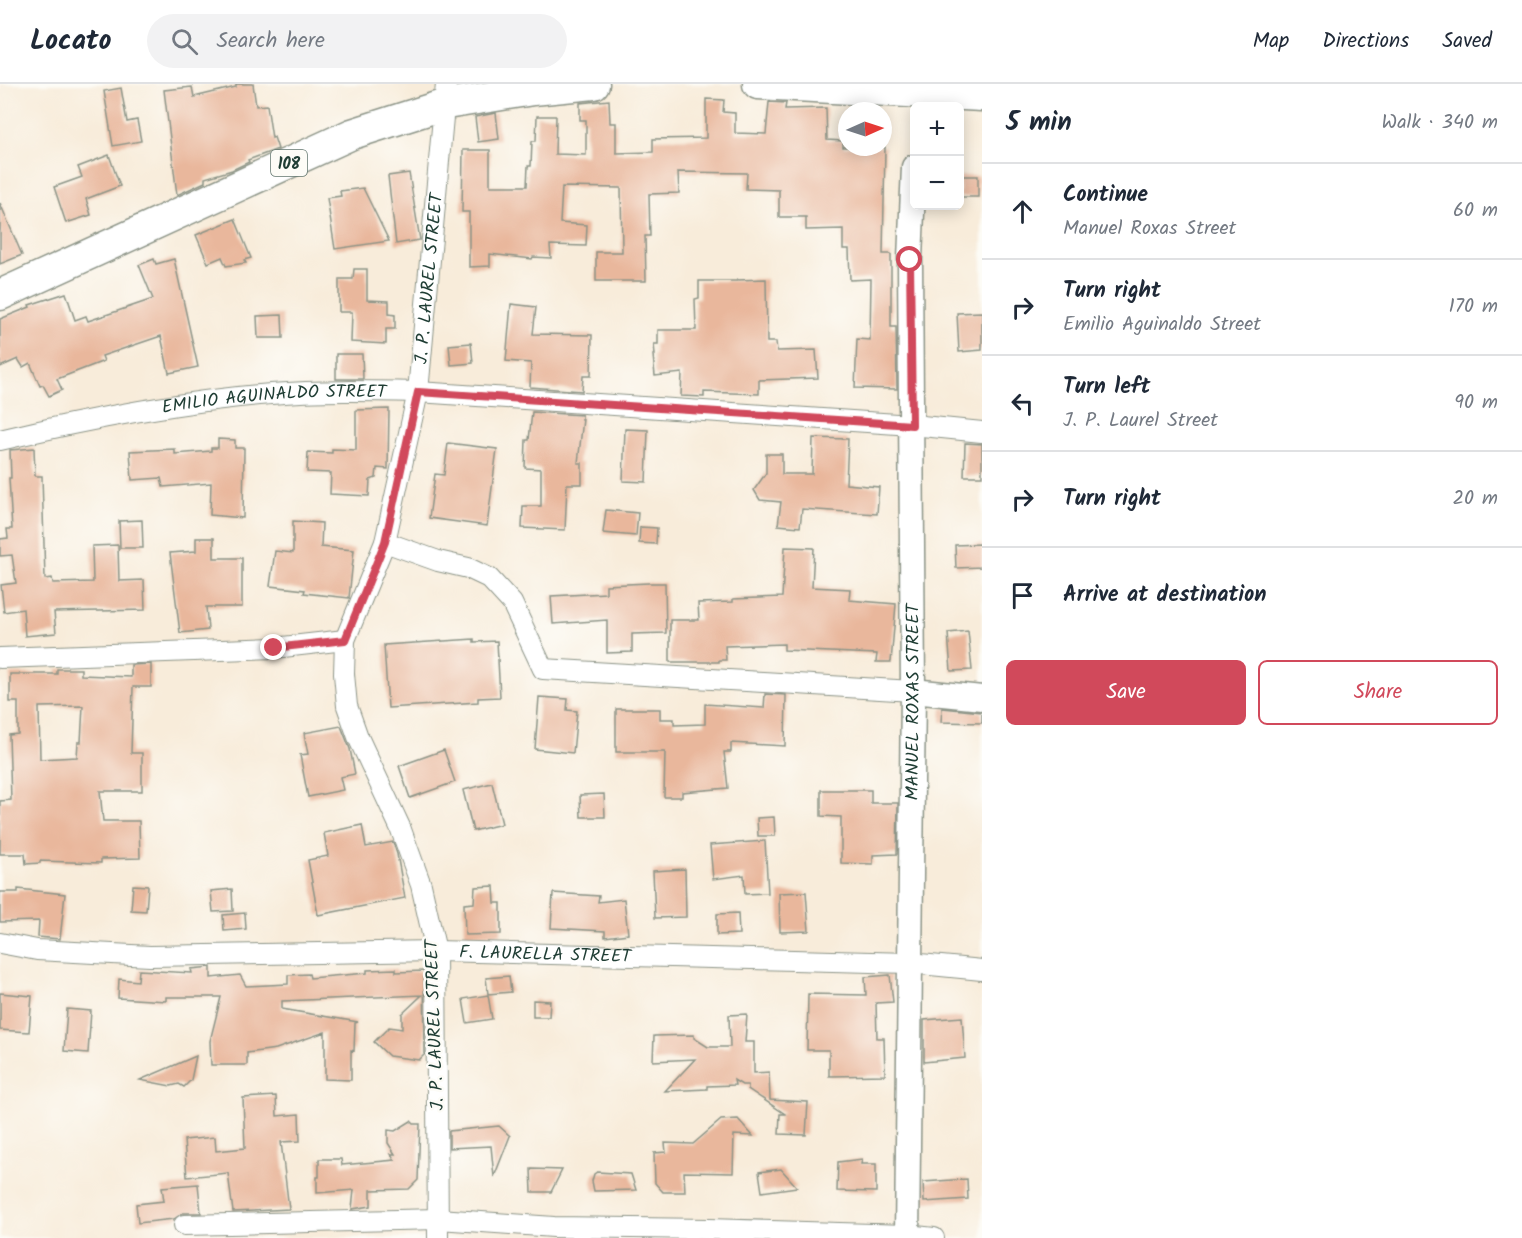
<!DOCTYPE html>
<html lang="en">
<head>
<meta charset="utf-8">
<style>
	body { margin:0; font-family:Kalam,sans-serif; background:#f2f2f3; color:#1f2937 }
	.controls { position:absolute; right:18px; top:18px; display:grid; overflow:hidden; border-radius:9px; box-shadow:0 3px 15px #0003 }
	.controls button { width:54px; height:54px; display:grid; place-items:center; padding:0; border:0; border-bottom:2px solid #e0e1e3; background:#fff; color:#1f2937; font:30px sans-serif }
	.compass { position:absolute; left:838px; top:18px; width:54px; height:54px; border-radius:50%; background:#fff; box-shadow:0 3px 15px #0003; rotate:87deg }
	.stop { position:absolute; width:18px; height:18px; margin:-14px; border:4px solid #d1495b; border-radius:50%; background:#fff }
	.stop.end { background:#d1495b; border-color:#fff; box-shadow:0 2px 6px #0008 }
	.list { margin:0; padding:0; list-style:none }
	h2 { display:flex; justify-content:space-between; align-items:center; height:78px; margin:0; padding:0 24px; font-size:26px }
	h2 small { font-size:20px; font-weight:400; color:#747a83 }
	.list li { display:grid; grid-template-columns:39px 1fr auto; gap:18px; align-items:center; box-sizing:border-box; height:96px; padding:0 24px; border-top:2px solid #e0e1e3 }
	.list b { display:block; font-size:22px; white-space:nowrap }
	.list p { margin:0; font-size:20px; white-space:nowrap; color:#747a83 }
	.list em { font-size:20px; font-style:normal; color:#747a83 }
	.actions { display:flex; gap:12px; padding:18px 24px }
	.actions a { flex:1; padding:14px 0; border:2px solid #d1495b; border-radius:9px; text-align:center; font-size:21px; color:#d1495b }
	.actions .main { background:#d1495b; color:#fff }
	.icon { flex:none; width:33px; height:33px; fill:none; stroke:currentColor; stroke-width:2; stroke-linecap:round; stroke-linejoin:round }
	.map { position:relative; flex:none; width:982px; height:1154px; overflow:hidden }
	header { display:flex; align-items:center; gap:36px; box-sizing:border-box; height:84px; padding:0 30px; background:#fff; border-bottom:2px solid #e0e1e3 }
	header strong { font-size:28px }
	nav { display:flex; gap:33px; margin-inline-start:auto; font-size:21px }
	.search { width:420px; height:54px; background:#f2f2f3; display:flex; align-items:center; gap:15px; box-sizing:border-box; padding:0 21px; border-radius:33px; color:#747a83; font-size:22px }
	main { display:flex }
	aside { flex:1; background:#fff }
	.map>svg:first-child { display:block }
</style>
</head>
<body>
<header>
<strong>Locato</strong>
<div class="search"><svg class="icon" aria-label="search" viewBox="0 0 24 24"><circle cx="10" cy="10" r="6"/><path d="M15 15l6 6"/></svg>Search here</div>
<nav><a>Map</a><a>Directions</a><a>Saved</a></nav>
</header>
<main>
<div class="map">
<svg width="982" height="1154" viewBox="0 0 982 1154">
	<rect width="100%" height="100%" fill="#fdfcf7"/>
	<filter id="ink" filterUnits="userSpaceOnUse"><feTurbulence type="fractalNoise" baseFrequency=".0167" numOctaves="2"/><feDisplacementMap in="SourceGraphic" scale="12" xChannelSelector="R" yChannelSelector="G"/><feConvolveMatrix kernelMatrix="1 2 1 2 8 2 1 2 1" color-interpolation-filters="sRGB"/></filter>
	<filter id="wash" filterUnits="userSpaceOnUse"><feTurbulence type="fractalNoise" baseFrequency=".008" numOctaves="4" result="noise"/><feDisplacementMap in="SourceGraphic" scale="24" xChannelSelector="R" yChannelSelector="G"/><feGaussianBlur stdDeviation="1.35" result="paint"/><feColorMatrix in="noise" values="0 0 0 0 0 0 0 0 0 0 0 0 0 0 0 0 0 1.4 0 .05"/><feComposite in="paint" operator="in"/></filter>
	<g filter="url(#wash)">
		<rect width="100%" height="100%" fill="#f8ecda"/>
		<g id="blocks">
			<!-- building -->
			<g fill="#e9b79c" fill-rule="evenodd">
				<polygon points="236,0 253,0 256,22 267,21 272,54 274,53 278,65 248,76 249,78 232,86 205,94 205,98 177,111 164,6 192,3 194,13 236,3"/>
				<polygon points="121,4 127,38 137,36 141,57 113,62 104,7"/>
				<polygon points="706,15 724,16 723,28 735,29 735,49 766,50 769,18 786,19 785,25 826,24 827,56 843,57 843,63 885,63 883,170 891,170 891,243 896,243 897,305 855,304 857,255 870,256 871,195 850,196 849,165 843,165 843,145 806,146 806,133 779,133 779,106 746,105 747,89 678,88 679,109 649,110 650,152 645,152 646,197 596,197 596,168 622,168 621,104 562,103 560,139 587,141 586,162 550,161 551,174 533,173 532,175 490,170 490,182 469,183 469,128 462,128 463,66 490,66 490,102 527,102 528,82 531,82 532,57 536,57 537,32 556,32 555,70 586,71 586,36 580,36 580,19 609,16 610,39 616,39 616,69 653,68 653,55 706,54"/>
				<polygon points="496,29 499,55 478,58 475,33"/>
				<polygon points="109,71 120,102 86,115 91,131 66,139 54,103 82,93 78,83"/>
				<polygon points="409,89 420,156 396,160 388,92"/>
				<rect x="960" y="92" width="18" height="21"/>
				<polygon points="363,104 389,157 335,165 327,114 341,112 340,107"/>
				<polygon points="0,119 22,171 0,180"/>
				<polygon points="235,135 251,174 244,176 246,179 226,182 222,173 208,179 196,151"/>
				<polygon points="154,175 156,180 174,175 198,283 169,289 161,252 102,272 104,277 57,295 62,306 49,312 43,301 40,302 30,279 23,283 18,275 0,283 0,235 30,223 29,221 66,209 75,236 86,232 88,237 153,215 139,181"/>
				<polygon points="354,185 367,185 367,216 389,217 389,230 395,231 395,245 386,245 386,260 351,258 352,228 339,228 339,195 353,195"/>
				<polygon points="766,195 767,258 776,258 777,267 816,266 818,294 759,296 759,310 704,308 704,313 681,312 682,289 655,292 653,271 655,271 654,260 658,260 658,246 696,246 695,215 699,214 699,197 737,197 737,196"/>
				<polygon points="511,220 536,223 533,250 592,251 591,292 583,292 582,307 530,303 531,279 506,277"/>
				<polygon points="982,228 982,266 959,268 957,229"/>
				<polygon points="282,231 283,254 258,254 257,232"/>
				<polygon points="471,259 473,279 451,281 449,261"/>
				<polygon points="336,270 362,270 363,295 336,295"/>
				<polygon points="389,325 388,385 377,384 376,394 370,396 369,412 330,410 331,389 307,388 308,368 332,369 332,365 356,366 356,326"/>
				<polygon points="532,328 582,331 582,335 583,335 578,379 582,379 582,400 567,400 565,446 522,444 523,422 541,422 541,385 525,384 526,356 529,356"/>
				<polygon points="625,345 648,346 646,398 623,397"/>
				<polygon points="813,354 848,355 846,400 879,403 877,430 802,425 800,443 778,441 781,418 760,416 754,406 766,389 766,370 782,370 782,390 812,390"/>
				<polygon points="218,355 235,356 235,364 244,364 243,434 210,431 211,399 163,403 161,394 132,396 130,367 175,365 175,370 211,367 211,364 218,364"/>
				<polygon points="448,359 497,365 487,442 429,434 435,390 444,391"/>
				<polygon points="965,359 982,360 982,392 964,392"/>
				<polygon points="34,364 35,392 42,392 45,495 52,494 53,499 93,498 92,462 118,461 119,497 144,496 145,526 54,528 56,549 25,552 23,525 4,528 1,501 16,499 12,471 0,472 0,455 8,454 7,445 12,445 9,394 11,394 10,366"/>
				<polygon points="606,426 638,429 636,452 603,449"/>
				<polygon points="142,436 143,464 120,464 119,437"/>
				<polygon points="293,437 322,439 321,463 354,466 349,514 304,509 305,506 270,502 275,467 293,469"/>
				<polygon points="640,443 657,444 656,460 639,459"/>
				<polygon points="196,454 214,454 214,474 242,474 242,523 206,523 208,546 180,549 170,469 196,467"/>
				<polygon points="982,460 982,483 956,484 955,461"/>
				<polygon points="785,463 814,464 812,503 850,505 849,516 896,520 891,578 876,578 877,570 784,566 784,560 725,562 726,576 719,576 719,578 670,578 670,536 699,536 698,519 733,518 733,515 782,513"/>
				<polygon points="649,499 665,499 666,549 632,550 632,568 607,569 607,536 553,540 551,512 606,509 606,501"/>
				<polygon points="968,547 972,586 951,587 948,549"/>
				<polygon points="474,555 474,558 497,557 500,613 478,614 478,618 388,624 384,561"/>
				<path d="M151,580v23h-18l-2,66h11v38h-42l3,30h36l1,37 -39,1v4l-61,-2v2l-14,1 -1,-10h-25v-53l11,-1 -2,-65 9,-1v-32h-8v-28h47v-5h24v6l50,2v-12zM83,622l-2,36h-3l-1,15 -37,2 -1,-52z"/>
				<polygon points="765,610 786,611 785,662 731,659 731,668 724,668 728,704 682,708 682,713 664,713 665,668 616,668 616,625 660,625 660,635 674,635 674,641 705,640 705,620 764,624"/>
				<polygon points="539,613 568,615 567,626 577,627 573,669 535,665"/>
				<polygon points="942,624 982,628 982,639 941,638"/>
				<polygon points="341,642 350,665 355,690 340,693 343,706 308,713 300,671 308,670 304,649"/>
				<polygon points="444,666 455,698 410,714 399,682"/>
				<polygon points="492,699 502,740 473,747 463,706"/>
				<polygon points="821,706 871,706 871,719 898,719 897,770 873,771 873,780 841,779 841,733 821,732"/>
				<polygon points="604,710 605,733 581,733 580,711"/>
				<polygon points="774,733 775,752 758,752 757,734"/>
				<polygon points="362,741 366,763 393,758 397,770 405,814 318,831 308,776 328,772 324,749"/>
				<polygon points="765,757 768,809 745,810 744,791 713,795 710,761"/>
				<polygon points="685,785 686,833 655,834 653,787"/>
				<polygon points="133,801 148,802 146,827 131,826"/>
				<polygon points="494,802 495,819 501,819 501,850 465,851 464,820 474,819 475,803"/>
				<polygon points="18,805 65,810 60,855 38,853 39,837 0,838 0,808 18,808"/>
				<polygon points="232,805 233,827 213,828 211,807"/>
				<polygon points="806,808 809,847 780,848 779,809"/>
				<polygon points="553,809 599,812 598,818 624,815 628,850 605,853 605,847 551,844"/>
				<polygon points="245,829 246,845 224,847 223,831"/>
				<polygon points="738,829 739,850 717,851 717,830"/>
				<polygon points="211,883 211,894 240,891 246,902 288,900 288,891 309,890 310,894 367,889 367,886 396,885 396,888 424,887 425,970 419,976 389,972 374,958 389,943 402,945 402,930 422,911 282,917 282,925 358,938 355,939 354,967 351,966 351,996 325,995 325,948 276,965 247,969 247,981 211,981 210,957 221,913 166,913 166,917 118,914 119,895 138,897 139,886 192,889 191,885"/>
				<polygon points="890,891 893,918 876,919 877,954 884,954 885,991 829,992 829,966 807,966 808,910 866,911 865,893"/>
				<polygon points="509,892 511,908 488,910 486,894"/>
				<polygon points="0,909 32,912 29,948 0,946"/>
				<polygon points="488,911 492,935 467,939 463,915"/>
				<polygon points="533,916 550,917 549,933 533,933"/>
				<polygon points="67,925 91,927 88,969 64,967"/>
				<polygon points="747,930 745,958 754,958 754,989 769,988 770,1016 808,1018 806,1051 779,1050 780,1030 785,1030 748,1005 748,1001 742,1001 734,996 735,1001 707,1002 707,1005 665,1007 695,975 653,977 654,952 694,951 694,954 708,963 730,963 729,931"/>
				<polygon points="962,933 965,974 924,978 924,936"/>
				<polygon points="196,972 191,996 184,1003 179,1000 171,1002 140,996"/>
				<polygon points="276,1012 277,1032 299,1030 300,1057 281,1058 289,1125 233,1128 228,1089 187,1093 184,1056 215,1053 216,1067 245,1064 243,1014"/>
				<polygon points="738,1035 753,1052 734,1051 733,1089 684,1088 685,1108 663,1108 655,1099 654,1069 666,1068 665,1059 693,1060 721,1036"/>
				<polygon points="411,1037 414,1040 420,1040 418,1096 409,1105 371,1106 371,1122 352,1125 354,1106 317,1109 317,1093 319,1093 319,1075 341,1075 342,1081 395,1076 391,1070 395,1070 388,1059 388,1046 395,1047"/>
				<polygon points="499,1042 510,1052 494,1093 491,1062 449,1064 449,1047"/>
				<polygon points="862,1075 861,1080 876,1080 876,1108 837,1107 838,1078"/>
				<polygon points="531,1085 562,1086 551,1108 532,1108"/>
				<polygon points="781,1085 797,1103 762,1108 759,1088"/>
				<polygon points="597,1088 631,1090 636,1106 594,1107 592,1097 594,1090"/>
				<polygon points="967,1095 968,1115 924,1118 923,1098"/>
				<polygon points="198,1100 201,1129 183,1129 174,1135 138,1139 136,1120 164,1117 162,1103"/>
			</g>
		</g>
	</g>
	<g filter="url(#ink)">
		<use href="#blocks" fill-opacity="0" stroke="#8c9487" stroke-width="1.5"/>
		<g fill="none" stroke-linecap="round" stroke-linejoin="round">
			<defs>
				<g id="minor">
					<path id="s1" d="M0,356c89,-21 180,-39 271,-46 49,-4 98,-3 147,-2l494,33 70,7"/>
					<polyline points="385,458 438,477 468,484 489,494 512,519 543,585 913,607"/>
					<polyline points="0,574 274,564 345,556"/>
					<path id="s2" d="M0,859l37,7 113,6 286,-5 474,12 72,7"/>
					<polyline points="184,1141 439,1135 554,1143 709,1145 907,1151 934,1154"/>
					<path id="s3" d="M438,1154l-2,-287 -15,-66 -21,-58 -42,-90 -11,-31 -3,-32 1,-34 40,-98 33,-150 28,-308"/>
				</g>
				<g id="tertiary">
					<polyline points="913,607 982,614"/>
					<path id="s4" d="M907,1154l6,-547 -3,-432 4,-92"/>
				</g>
				<g id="primary">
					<polyline points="758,0 982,12"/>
					<polyline points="0,211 352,50 446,20 533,6 594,0"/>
				</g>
			</defs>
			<!-- minor casing -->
			<use href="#minor" stroke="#8c9487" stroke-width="22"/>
			<!-- tertiary casing -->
			<use href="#tertiary" stroke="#8c9487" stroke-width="27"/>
			<!-- primary casing -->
			<use href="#primary" stroke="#8c9487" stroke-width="33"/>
			<!-- minor -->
			<use href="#minor" stroke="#fff" stroke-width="20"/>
			<!-- tertiary -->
			<use href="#tertiary" stroke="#fff" stroke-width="24"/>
			<!-- primary -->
			<use href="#primary" stroke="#fff" stroke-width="30"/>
		</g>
	</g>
	<g fill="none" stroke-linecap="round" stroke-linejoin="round" filter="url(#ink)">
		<!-- route -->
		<polyline stroke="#d1495b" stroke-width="8" points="274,564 345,556 385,458 418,308 912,341 910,176"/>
	</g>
	<g text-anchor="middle" stroke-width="5" stroke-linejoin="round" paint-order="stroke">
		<!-- shield labels -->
		<rect fill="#fdfcf7" stroke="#62766e" stroke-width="1.5" x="271" y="66" width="36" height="26" rx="4.5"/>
		<g font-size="16" font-weight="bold" fill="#1f3d34">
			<text x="289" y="85">108</text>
		</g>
		<!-- street labels -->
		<g font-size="18" fill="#1f3d34" stroke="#fdfcf7">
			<text dy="6" stroke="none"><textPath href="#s3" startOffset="988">J. P. LAUREL STREET</textPath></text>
			<text dy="6" stroke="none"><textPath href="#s1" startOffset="278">EMILIO AGUINALDO STREET</textPath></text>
			<text dy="6" stroke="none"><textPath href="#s4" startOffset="536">MANUEL ROXAS STREET</textPath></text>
			<text dy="6" stroke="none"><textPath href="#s2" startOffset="546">F. LAURELLA STREET</textPath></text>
			<text transform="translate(434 941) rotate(-92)" y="6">J. P. LAUREL STREET</text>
		</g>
	</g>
</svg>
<div class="controls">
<button>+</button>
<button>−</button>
</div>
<svg class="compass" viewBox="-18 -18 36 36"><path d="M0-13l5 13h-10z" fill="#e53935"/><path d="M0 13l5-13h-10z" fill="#747a83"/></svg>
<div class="stop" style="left:910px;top:176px"></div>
<div class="stop end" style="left:274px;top:564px"></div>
</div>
<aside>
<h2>5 min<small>Walk · 340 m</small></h2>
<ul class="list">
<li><svg class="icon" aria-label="ahead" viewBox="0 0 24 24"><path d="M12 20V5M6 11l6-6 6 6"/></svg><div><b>Continue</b><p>Manuel Roxas Street</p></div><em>60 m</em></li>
<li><svg class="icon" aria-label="right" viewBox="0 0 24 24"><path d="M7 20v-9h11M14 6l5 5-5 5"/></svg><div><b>Turn right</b><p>Emilio Aguinaldo Street</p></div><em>170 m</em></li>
<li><svg class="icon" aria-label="left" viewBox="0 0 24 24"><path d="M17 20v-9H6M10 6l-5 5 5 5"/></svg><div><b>Turn left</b><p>J. P. Laurel Street</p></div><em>90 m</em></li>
<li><svg class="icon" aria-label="right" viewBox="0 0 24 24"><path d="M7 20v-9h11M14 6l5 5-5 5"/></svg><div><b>Turn right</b></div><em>20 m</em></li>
<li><svg class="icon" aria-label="arrive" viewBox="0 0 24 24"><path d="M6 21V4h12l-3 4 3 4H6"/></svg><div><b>Arrive at destination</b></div></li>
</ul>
<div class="actions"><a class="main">Save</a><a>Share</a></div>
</aside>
</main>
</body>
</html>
